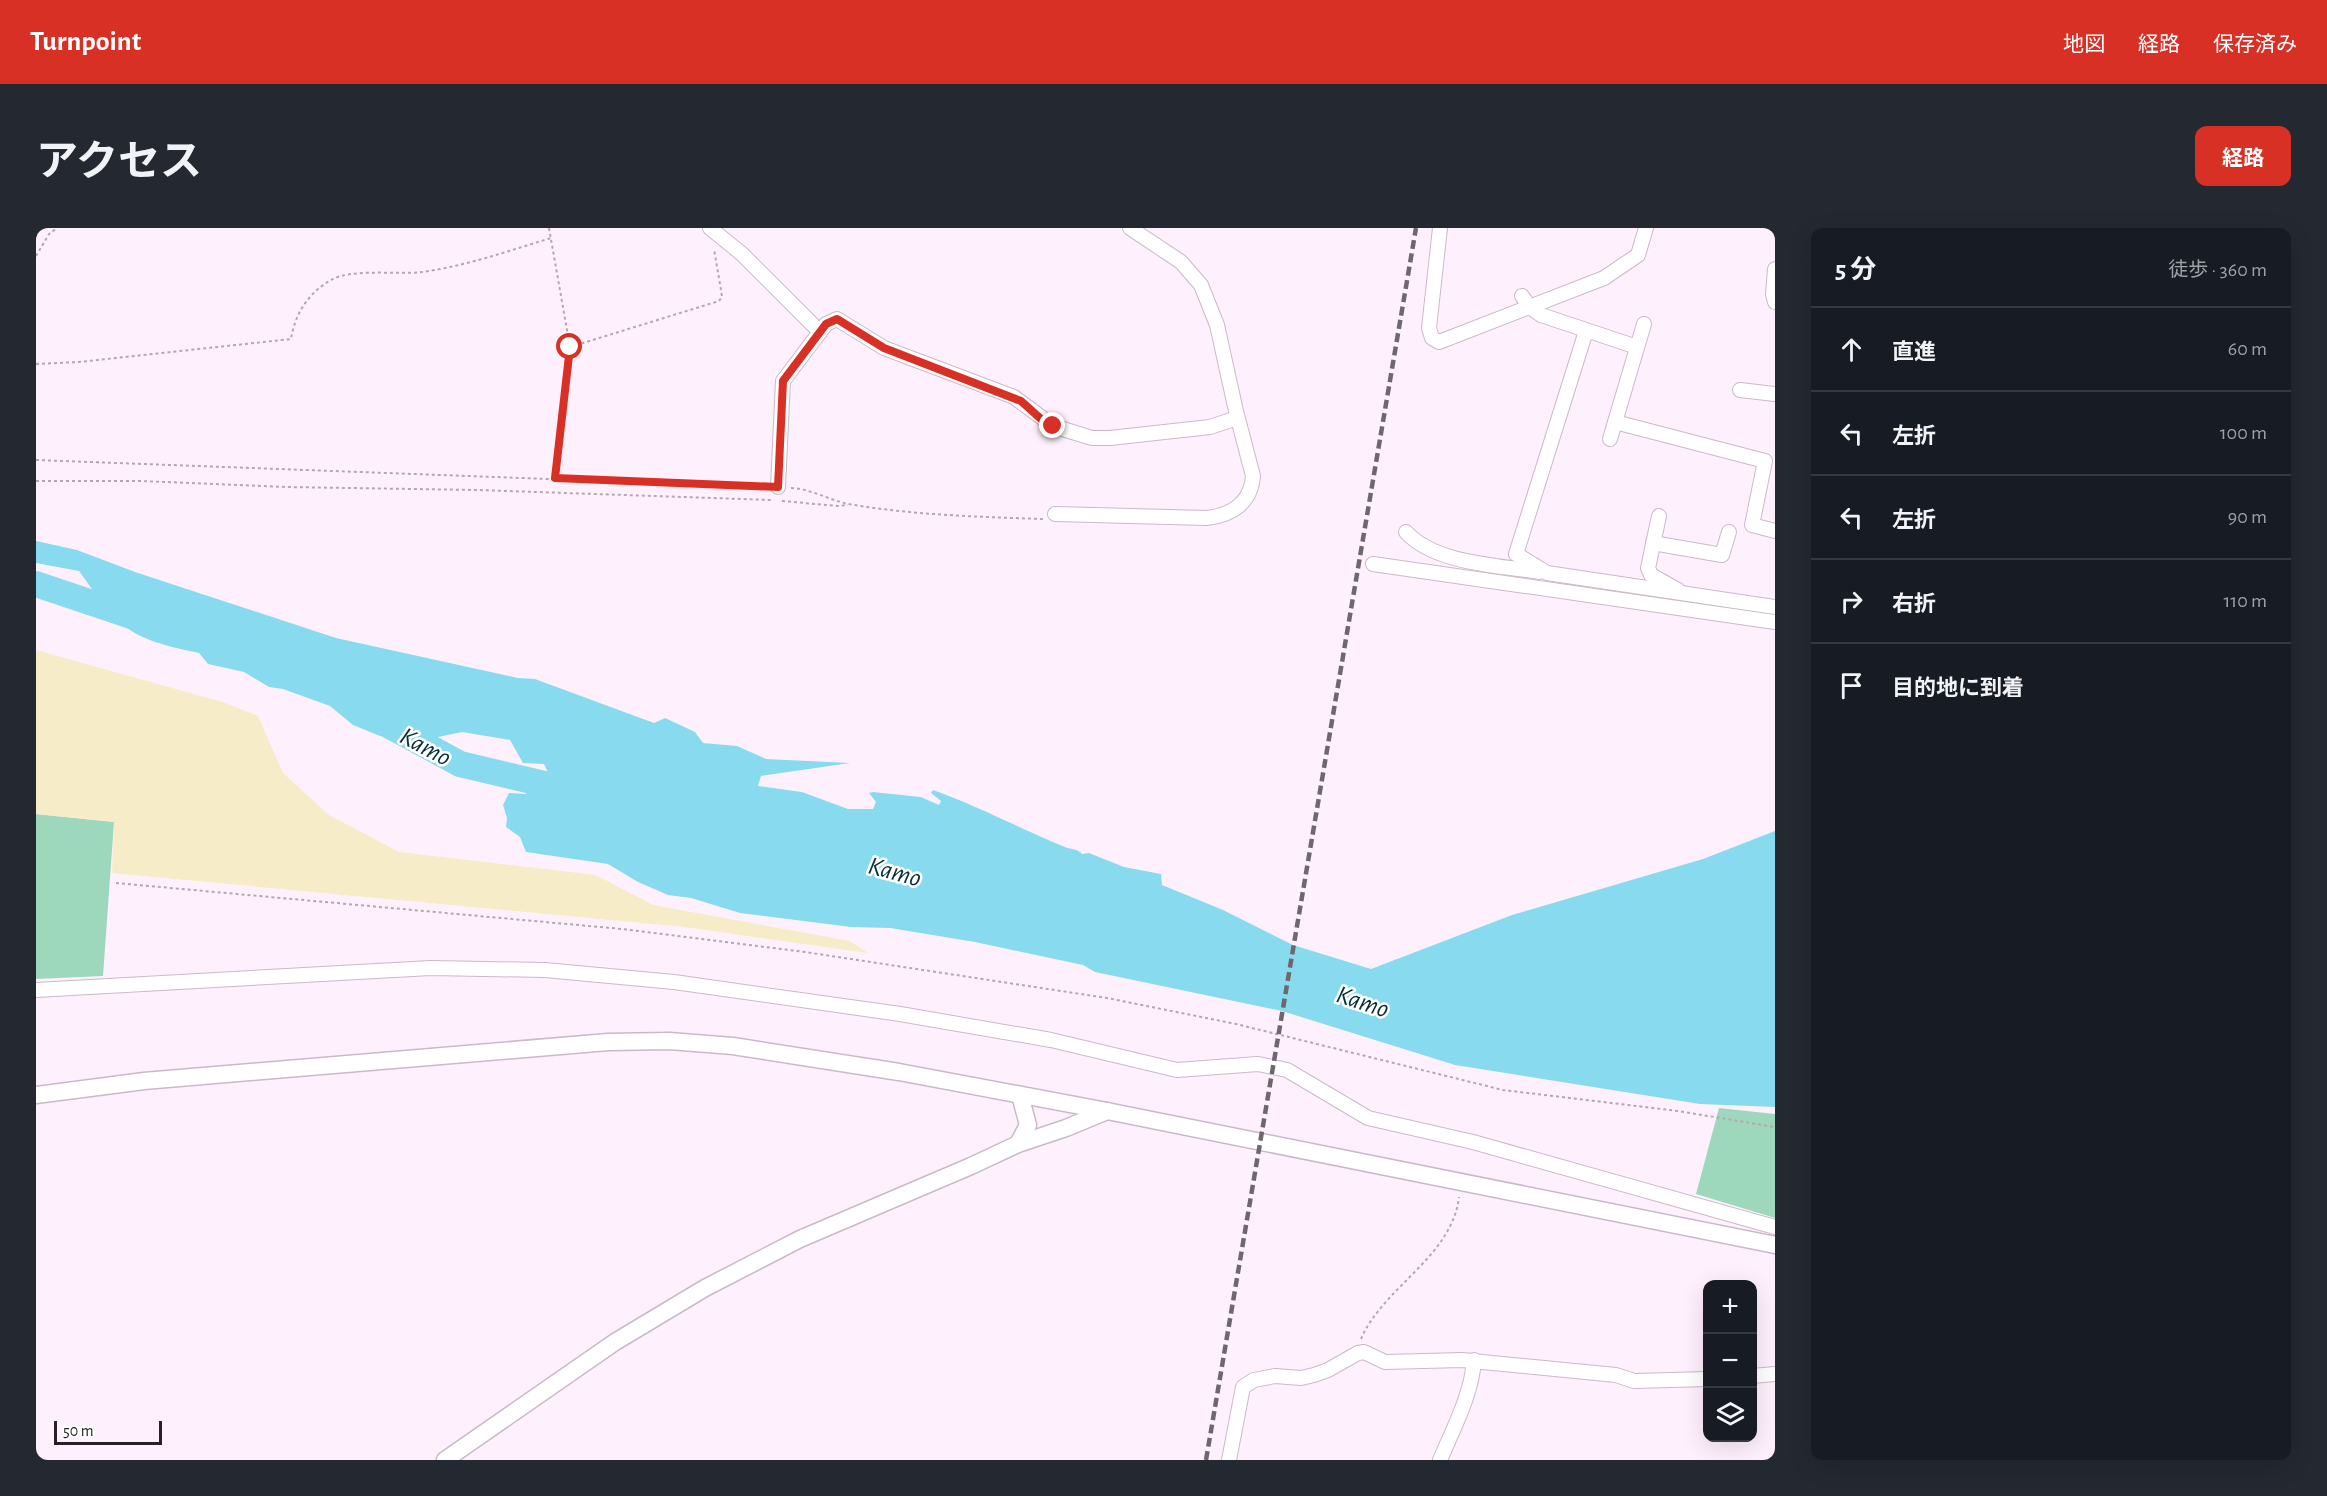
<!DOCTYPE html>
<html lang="ja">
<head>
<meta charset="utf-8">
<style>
	body { margin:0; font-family:"Alegreya Sans","Noto Sans JP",sans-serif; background:#242831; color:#f1f3f6 }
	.controls { position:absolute; right:18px; bottom:18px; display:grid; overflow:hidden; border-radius:12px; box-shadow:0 6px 24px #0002 }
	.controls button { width:54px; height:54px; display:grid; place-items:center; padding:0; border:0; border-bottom:2px solid #363941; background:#171b24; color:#f1f3f6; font:30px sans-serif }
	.scale { position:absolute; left:18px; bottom:15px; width:108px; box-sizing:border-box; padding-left:6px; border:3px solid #282227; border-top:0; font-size:16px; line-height:21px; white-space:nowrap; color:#282227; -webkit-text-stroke:4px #fff; paint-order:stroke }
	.stop { position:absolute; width:18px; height:18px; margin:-14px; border:4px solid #d93025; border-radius:50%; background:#fff }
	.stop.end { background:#d93025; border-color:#fff; box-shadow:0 2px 6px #0008 }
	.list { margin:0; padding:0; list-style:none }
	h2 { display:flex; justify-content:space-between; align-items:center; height:78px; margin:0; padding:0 24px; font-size:26px }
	h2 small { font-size:20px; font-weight:400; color:#9ea1a6 }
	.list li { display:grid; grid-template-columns:39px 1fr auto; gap:18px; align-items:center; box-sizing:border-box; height:84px; padding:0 24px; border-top:2px solid #363941 }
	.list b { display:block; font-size:22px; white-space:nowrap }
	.list em { font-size:20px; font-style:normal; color:#9ea1a6 }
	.icon { flex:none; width:33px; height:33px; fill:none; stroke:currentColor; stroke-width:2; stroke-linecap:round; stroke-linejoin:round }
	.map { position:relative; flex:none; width:1739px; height:1232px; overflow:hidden; border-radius:12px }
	header { display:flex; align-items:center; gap:36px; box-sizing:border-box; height:84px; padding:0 30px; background:#d93025; color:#fff }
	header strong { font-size:28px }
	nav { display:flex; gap:33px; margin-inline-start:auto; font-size:21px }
	.intro { display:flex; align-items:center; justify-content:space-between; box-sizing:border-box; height:144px; padding:0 36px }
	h1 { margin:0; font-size:42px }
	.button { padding:15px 27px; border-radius:12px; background:#d93025; color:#fff; font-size:21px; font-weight:700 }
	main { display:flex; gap:36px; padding:0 36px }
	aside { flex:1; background:#171b24; border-radius:12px; box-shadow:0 6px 24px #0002 }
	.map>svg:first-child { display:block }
</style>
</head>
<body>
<header>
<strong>Turnpoint</strong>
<nav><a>地図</a><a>経路</a><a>保存済み</a></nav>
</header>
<div class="intro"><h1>アクセス</h1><a class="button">経路</a></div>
<main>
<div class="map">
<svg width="1739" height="1232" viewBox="0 0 1739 1232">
	<rect width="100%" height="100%" fill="#fef1fd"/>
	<!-- green -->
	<g fill="#9ed8bc">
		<polygon points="0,586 78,594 67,748 0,751"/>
		<polygon points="1683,880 1739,886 1739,990 1660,966"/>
	</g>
	<!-- sand -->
	<polygon fill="#f6ecc7" points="0,422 190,475 222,488 247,545 293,587 363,624 560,647 617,677 814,713 832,725 649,699 76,645 78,594 0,586"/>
	<!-- water -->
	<path fill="#88daef" d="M0,313l41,9 58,22 201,66 182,40 17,1 119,44 11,-5 30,14 8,11 34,3 29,13 84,4 -89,13 -3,10 44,6 46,17h25l3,-7 -7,-9 4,-1 48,5 18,8 2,-4 -10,-8 2,-3c45,16 88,39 132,57 7,3 12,1 17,7l7,-1 35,14 37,7 1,11 61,25 70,35 78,24 141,-54 191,-56 72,-28v276l-75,-3 -245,-39 -173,-54 -187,-39 -12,-7 -108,-23 -85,-14 -39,-1 -111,-14 -49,-15 -23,-3 -30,-13 -30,-18 -82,-12 -6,-15 -14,-10 1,-9 -4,-13 6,-12 17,1v-7l15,4 9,-14 -6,-13 -21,-1 -13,-23 -48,-8 -24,5 -58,-1 -27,-11 -23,-19 -47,-17 -14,-2 -25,-15 -36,-8 -9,-11c-28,-6 -60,-12 -82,-33 -14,-13 -26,-33 -38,-49l-43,-8z"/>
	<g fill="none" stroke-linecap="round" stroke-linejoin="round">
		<!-- river -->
		<g stroke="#88daef" stroke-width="26">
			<polyline points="0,356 104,391"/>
			<polyline points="341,491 424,536 542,564"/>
		</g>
		<defs>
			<g id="minor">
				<polyline points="674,0 706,26 784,104"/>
				<polyline points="1404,0 1393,100 1396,110 1403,114 1568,50 1602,27 1610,0"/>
				<polyline points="1739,41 1737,66 1739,74"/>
				<polyline points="1486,68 1494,79 1505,87 1601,119"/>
				<polyline points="1550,103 1480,326 1511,345 1739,379"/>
				<polyline points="1704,162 1739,166"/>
				<polyline points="1579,194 1729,233 1716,297 1739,303"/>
				<polyline points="1574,211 1608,96"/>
				<polyline points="742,259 747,153 790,96 801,91 848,120 978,169 1017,198 1056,210 1074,210 1174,199 1201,190"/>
				<path d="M1019,286l152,4c25,-3 44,-15 46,-42l-17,-65 -19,-86 -16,-40 -20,-23 -51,-34"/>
				<polyline points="1623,288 1612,340 1615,347 1642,362"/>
				<path d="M1370,304c29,32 92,33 133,40"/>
				<polyline points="1617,315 1686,327 1693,304"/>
				<polyline points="1337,336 1739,394"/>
				<polyline points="0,762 395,740 509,742 638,754 864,786 1015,812 1141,842 1222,836 1251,842 1332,890 1437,914 1739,999"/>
				<polyline points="1716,1148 1739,1146"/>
				<polyline points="1193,1232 1207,1159 1218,1152 1239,1148 1265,1150 1278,1147 1292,1142 1322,1125 1328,1124 1349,1134 1426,1132 1580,1147 1598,1153 1672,1151"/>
				<path d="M1404,1232c13,-31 32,-66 34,-100"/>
			</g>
			<g id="tertiary">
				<polyline points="0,867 108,853 572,814 633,813 697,818 863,844 1071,883 1739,1017"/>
				<polyline points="982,916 992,897 984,867"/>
				<polyline points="409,1232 579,1114 669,1060 764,1011 935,938 982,916 1030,900 1071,883"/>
			</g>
		</defs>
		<!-- minor casing -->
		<use href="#minor" stroke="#c9bac8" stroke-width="16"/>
		<!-- tertiary casing -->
		<use href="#tertiary" stroke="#c9bac8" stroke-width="19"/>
		<!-- path -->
		<g stroke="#b2a8b1" stroke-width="2" stroke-dasharray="3 3" stroke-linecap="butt">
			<polyline points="513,0 534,119 519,249"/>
			<polyline points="0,28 13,6 21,0"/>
			<polyline points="534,119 683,73 686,69 685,62 678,21"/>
			<path d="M0,136l43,-2 212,-23c4,-25 17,-46 40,-59 21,-12 66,-5 91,-8 44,-6 86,-21 129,-34"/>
			<polyline points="0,232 729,259"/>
			<polyline points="0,253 105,253 249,259 442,262 735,272"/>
			<path d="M755,260c22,1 41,14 63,17 62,10 126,12 189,14"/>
			<polyline points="746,273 802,278 812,277"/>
			<polyline points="80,655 586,701 769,724 1071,770 1200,796 1467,862 1642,883 1739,899"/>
			<path d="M1325,1111c22,-52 91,-82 98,-142"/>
		</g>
		<!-- minor -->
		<use href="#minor" stroke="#fff" stroke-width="14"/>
		<!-- tertiary -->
		<use href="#tertiary" stroke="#fff" stroke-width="16"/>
		<!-- rail -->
		<polyline stroke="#6f676e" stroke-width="4.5" stroke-dasharray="9 4.5" stroke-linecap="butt" points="1170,1232 1380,0"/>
	</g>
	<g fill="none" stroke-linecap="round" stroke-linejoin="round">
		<!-- route -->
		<polyline stroke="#d93025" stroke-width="8" points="534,119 519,250 742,259 747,153 790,96 801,91 848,120 985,173 1005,191 1017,198"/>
	</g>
	<g text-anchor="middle" stroke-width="5" stroke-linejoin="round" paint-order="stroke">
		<!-- water labels -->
		<g font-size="26" font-style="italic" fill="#07303a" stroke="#fff">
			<text transform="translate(390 518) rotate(28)" y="9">Kamo</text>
			<text transform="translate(859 643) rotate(15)" y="9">Kamo</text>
			<text transform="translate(1327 773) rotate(18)" y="9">Kamo</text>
		</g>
	</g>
</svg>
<div class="controls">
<button>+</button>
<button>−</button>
<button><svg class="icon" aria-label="layers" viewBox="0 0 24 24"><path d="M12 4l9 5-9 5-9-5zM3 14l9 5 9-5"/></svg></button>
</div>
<div class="scale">50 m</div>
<div class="stop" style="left:534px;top:119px"></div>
<div class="stop end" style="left:1017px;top:198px"></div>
</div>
<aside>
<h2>5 分<small>徒歩 · 360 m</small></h2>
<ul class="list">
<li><svg class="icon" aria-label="ahead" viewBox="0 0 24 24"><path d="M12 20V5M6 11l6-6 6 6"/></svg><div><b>直進</b></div><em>60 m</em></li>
<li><svg class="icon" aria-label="left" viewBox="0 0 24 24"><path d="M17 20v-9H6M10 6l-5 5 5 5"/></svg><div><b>左折</b></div><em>100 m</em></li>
<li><svg class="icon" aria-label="left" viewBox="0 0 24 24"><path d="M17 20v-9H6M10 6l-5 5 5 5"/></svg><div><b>左折</b></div><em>90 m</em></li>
<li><svg class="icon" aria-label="right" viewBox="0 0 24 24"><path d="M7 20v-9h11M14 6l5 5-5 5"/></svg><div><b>右折</b></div><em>110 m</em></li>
<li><svg class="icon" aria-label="arrive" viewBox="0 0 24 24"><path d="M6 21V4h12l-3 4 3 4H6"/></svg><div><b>目的地に到着</b></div></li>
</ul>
</aside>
</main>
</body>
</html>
